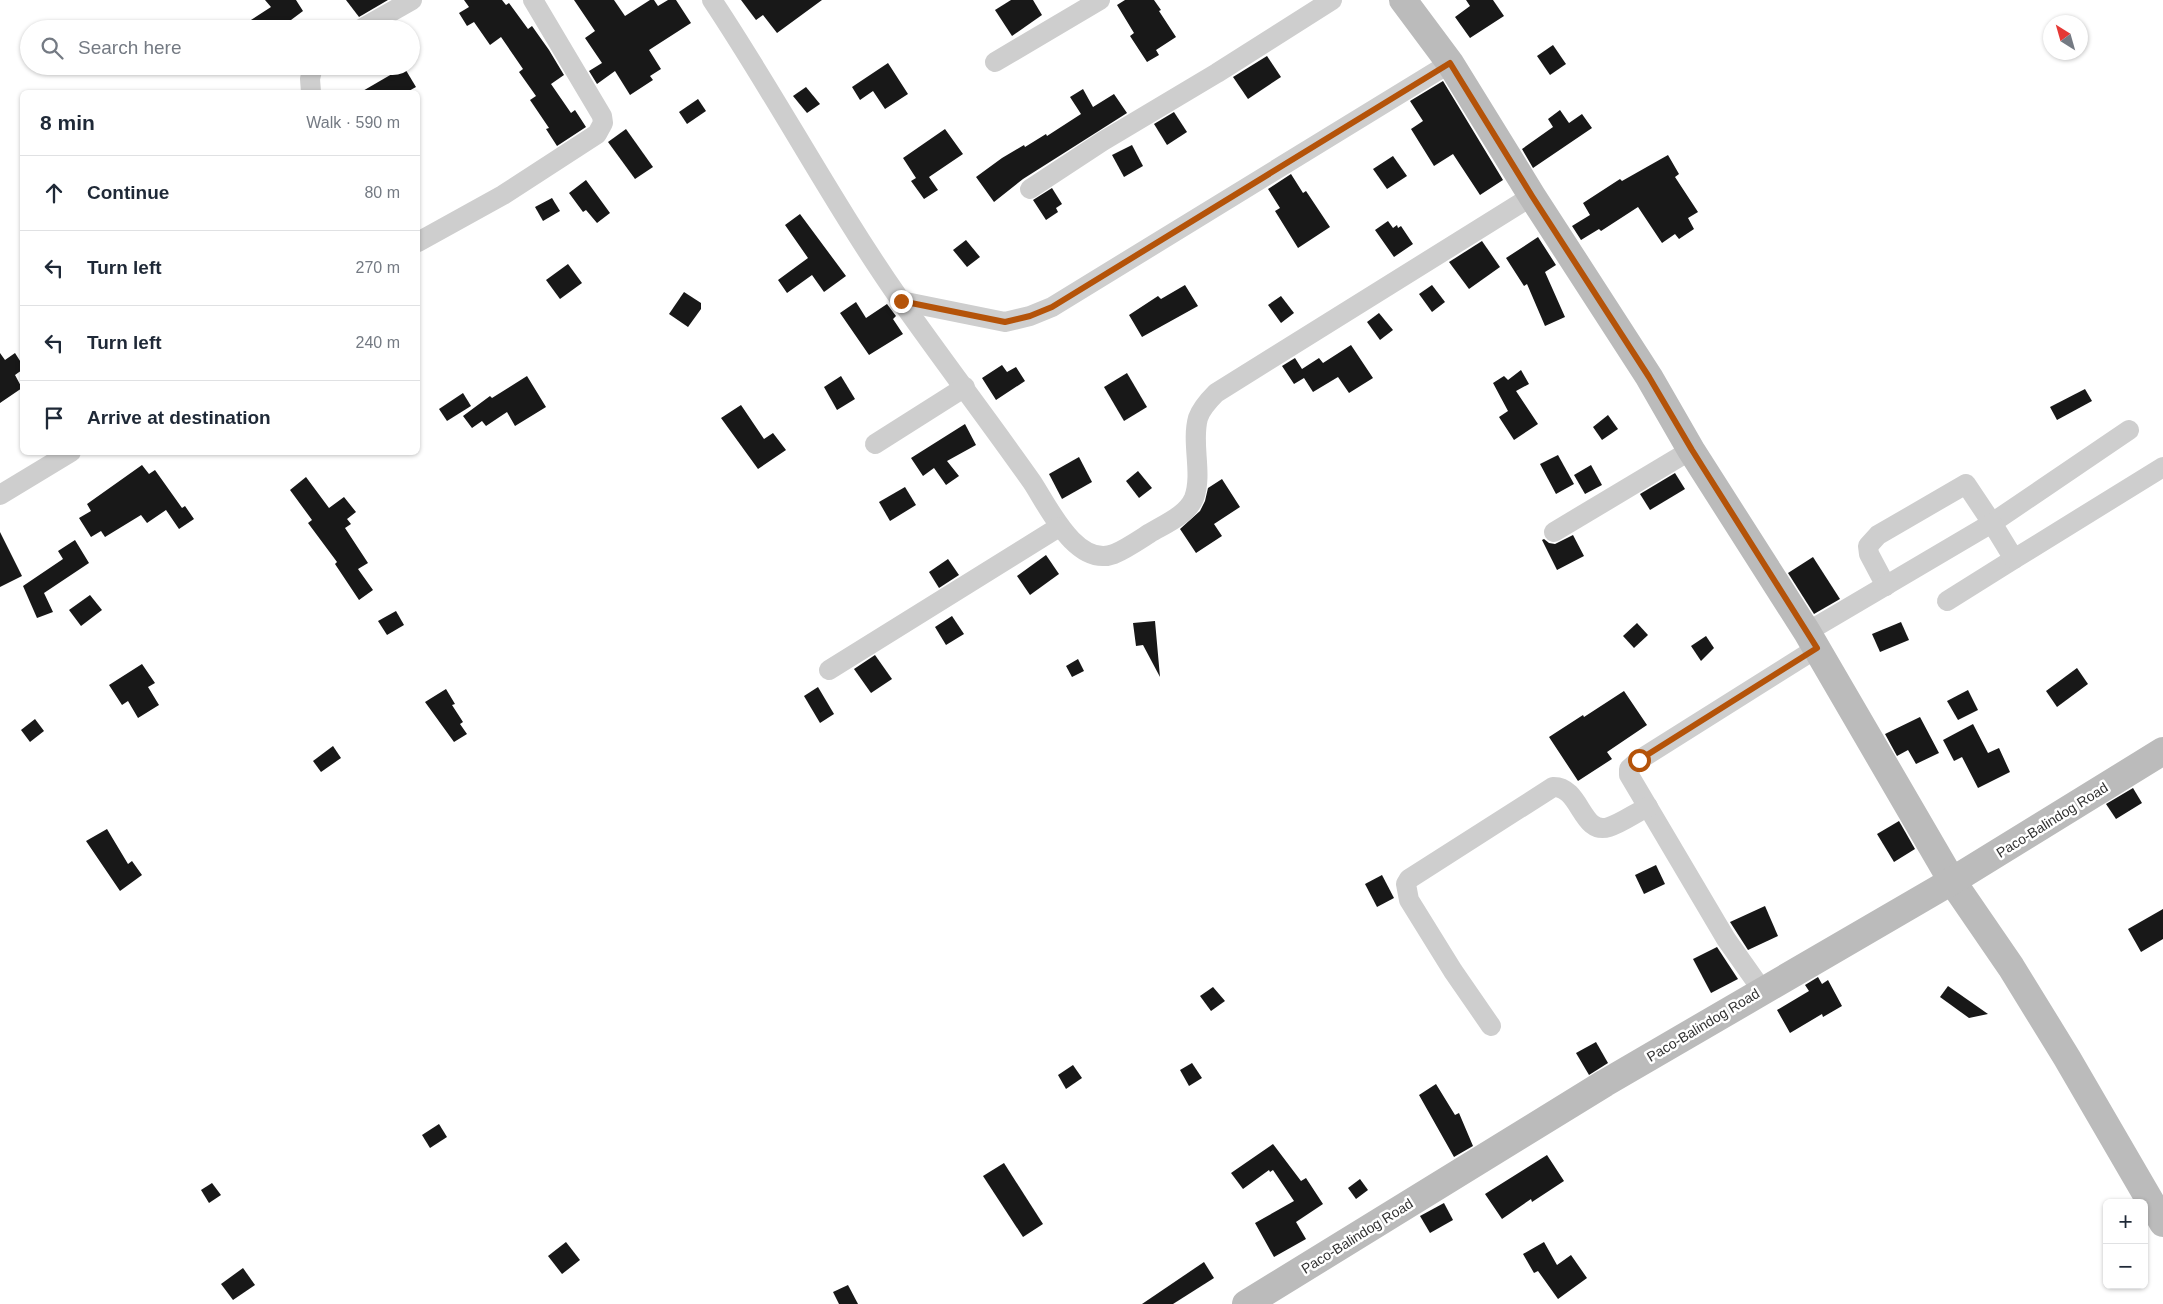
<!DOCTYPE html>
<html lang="en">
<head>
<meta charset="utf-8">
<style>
	body { margin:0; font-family:Arial,sans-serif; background:#f6f6f7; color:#1f2937 }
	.controls { position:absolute; right:15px; bottom:15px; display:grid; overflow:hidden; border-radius:8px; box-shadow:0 1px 4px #0004 }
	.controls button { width:45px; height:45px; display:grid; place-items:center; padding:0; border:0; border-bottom:1px solid #e0e1e3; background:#fff; color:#1f2937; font:25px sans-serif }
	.compass { position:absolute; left:2043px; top:15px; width:45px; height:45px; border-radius:50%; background:#fff; box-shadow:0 1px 4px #0004; rotate:323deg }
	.stop { position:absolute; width:15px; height:15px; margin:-11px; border:4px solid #b45309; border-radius:50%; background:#fff }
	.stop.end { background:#b45309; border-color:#fff; box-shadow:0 1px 5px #0008 }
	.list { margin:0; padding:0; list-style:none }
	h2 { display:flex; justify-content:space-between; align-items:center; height:65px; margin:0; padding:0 20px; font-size:21px }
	h2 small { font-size:16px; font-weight:400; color:#747a83 }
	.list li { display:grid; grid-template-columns:32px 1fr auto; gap:15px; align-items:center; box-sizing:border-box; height:75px; padding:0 20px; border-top:1px solid #e0e1e3 }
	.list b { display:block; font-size:19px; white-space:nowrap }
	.list em { font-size:16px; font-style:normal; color:#747a83 }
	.icon { flex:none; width:28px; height:28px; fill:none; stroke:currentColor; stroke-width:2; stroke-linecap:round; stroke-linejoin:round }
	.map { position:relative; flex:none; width:2163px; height:1304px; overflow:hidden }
	.search { position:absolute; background:#fff; box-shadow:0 1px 4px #0004; left:20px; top:20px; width:400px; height:55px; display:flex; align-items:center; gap:12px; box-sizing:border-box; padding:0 18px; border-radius:28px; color:#747a83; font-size:19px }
	.panel { position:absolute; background:#fff; box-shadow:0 1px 4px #0004; left:20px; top:90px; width:400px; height:365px; border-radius:8px }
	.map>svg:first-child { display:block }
</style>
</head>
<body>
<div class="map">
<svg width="2163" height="1304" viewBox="0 0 2163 1304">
	<rect width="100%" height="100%" fill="#fff"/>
	<!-- building -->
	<g fill="#181818">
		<polygon points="265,0 296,0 303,11 279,29 237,29 271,7"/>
		<polygon points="346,0 388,0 359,17"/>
		<polygon points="464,0 502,0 506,5 509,3 528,29 532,26 549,50 564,75 551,84 571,113 575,110 586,127 557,146 546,129 549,128 530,100 536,96 519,72 523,69 501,37 490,45 474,22 467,26 459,13 469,7"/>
		<polygon points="574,0 614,0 625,16 650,0 654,0 658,6 668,0 676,0 691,23 649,50 661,69 650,76 653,80 630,95 615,71 597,84 589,71 602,63 585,38 595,31"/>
		<polygon points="741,0 822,0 777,33 763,15 756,20"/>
		<polygon points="1011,0 1033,0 1042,15 1012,36 995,10"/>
		<polygon points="1125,0 1154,0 1161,10 1159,11 1176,37 1156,50 1159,55 1147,62 1130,36 1134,33 1117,5"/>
		<polygon points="1466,0 1493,0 1504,16 1470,38 1455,17 1470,6"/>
		<polygon points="1553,45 1566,64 1550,75 1537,56"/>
		<polygon points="1267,56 1281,77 1248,99 1233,77"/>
		<polygon points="888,63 908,94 885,109 873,91 860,100 852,87"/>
		<polygon points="404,67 416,87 407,92 361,92"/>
		<polygon points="1443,81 1503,180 1480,195 1453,154 1434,166 1411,129 1423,121 1410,101"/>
		<polygon points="806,87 820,104 807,113 793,96"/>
		<polygon points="1083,89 1093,107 1114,94 1127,113 1023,179 994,202 976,177 1002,158 1024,145 1025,147 1046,134 1047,136 1081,114 1070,97"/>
		<polygon points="698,99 706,111 687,124 679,112"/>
		<polygon points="1560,110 1569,123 1582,114 1592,128 1533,168 1522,149 1553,127 1548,119"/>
		<polygon points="1174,112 1187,132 1167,145 1154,124"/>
		<polygon points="626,129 653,167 635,179 608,142"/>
		<polygon points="945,129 963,154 929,177 938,190 924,199 911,181 916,178 903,158"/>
		<polygon points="1132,145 1143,166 1124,177 1112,155"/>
		<polygon points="1668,155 1679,174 1675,177 1698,212 1688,218 1694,229 1679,239 1675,234 1662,243 1638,207 1601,231 1599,229 1581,240 1572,226 1590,215 1583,203 1620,179 1622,181"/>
		<polygon points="1393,156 1407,176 1387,189 1373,169"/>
		<polygon points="1291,174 1303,193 1306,191 1330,227 1298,248 1275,211 1280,208 1268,189"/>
		<polygon points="586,180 610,213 597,223 586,210 583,212 569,193"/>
		<polygon points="1052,188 1062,204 1056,208 1058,212 1046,220 1033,200"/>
		<polygon points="552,198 560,211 543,221 535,207"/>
		<polygon points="800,214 846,276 824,292 812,275 787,293 778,280 808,258 785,225"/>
		<polygon points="1388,221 1393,228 1397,225 1398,228 1401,226 1413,244 1394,257 1375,230"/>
		<polygon points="1538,237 1556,265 1545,272 1565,317 1545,326 1527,284 1524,286 1506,258"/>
		<polygon points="966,240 980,257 967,267 953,250"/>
		<polygon points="1482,241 1500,267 1469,289 1449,262"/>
		<polygon points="568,264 582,283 560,299 546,280"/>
		<polygon points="1185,285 1198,306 1142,337 1129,315 1158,296 1161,299"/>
		<polygon points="1432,285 1445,302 1432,312 1419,294"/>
		<polygon points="684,292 701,303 701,309 688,327 669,314"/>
		<polygon points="1281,296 1294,313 1281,323 1268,305"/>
		<polygon points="856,302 866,318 887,304 896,316 893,319 903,334 869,355 840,313"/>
		<polygon points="1379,313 1393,330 1380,340 1367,322"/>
		<polygon points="1351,345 1373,378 1349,393 1338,377 1313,392 1304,378 1294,384 1282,366 1295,358 1302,369 1319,358 1323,363"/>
		<polygon points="0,353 5,360 15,353 22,364 22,370 15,375 22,388 0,403"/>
		<polygon points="1002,365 1007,372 1016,367 1025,381 996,400 982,378"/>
		<polygon points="1521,370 1529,384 1516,391 1538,424 1514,440 1499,417 1508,411 1493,383 1504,376 1508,380"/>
		<polygon points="1127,373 1147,407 1124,421 1104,387"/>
		<polygon points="527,376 546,407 515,426 507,412 486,426 482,421 472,428 463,416 490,396 492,398"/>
		<polygon points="841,376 855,399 837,410 824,387"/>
		<polygon points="2085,389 2092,401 2057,420 2050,407"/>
		<polygon points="463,393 471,406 447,421 439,409"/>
		<polygon points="741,405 764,439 773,433 786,450 758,469 721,418"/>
		<polygon points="1608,415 1618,429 1602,440 1593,427"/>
		<polygon points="965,424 976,445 947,461 959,476 946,485 934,468 923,476 911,458"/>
		<polygon points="1558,455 1574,484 1556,494 1540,464"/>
		<polygon points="1079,457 1092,482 1062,499 1049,474"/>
		<polygon points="142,465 149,474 155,470 182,508 185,506 194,519 179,529 166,510 147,523 141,515 105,537 101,531 91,537 79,518 91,511 87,504"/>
		<polygon points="1591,465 1602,485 1585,494 1574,475"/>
		<polygon points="1138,471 1152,488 1139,498 1126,481"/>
		<polygon points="1675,473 1685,489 1650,510 1640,494"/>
		<polygon points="306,477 329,508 344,497 356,512 347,519 351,524 345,528 368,563 358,569 373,590 359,600 335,564 337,562 308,523 312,520 290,490"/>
		<polygon points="1222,479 1240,507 1214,524 1222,536 1196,553 1180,529 1200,511 1205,501 1208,488"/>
		<polygon points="905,487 916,505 890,521 879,502"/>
		<polygon points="0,532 22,576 0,587"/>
		<polygon points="1573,535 1584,556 1557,570 1542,540 1544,539 1549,543 1555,544"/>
		<polygon points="75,540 89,563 44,593 53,612 37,618 23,586 63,559 58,551"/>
		<polygon points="1046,555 1059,574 1030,595 1017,576"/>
		<polygon points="1813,557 1840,599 1814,614 1788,573"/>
		<polygon points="948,559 959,575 939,588 929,572"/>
		<polygon points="90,595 102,610 81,626 69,610"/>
		<polygon points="396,611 404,625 387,635 378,621"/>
		<polygon points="952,616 964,634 946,645 935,627"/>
		<polygon points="1155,621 1160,677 1143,645 1136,646 1133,623"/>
		<polygon points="1901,622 1909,640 1880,652 1872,634"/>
		<polygon points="1637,623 1648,635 1634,648 1623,636"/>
		<polygon points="1706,636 1714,648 1701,661 1691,646"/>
		<polygon points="875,655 892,679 871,693 854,669"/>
		<polygon points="1078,659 1084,671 1072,677 1066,666"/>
		<polygon points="142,664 155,683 148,687 159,705 138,718 128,701 122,705 109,685"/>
		<polygon points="2077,668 2088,684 2057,707 2046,691"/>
		<polygon points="818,687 834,714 820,723 804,696"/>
		<polygon points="446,689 455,704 452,705 463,722 460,724 467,734 454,742 425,702"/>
		<polygon points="1968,690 1978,710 1958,720 1947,701"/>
		<polygon points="1624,691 1647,725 1607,752 1612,759 1578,781 1549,737 1583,715 1584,717"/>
		<polygon points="1920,717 1939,753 1916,764 1908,750 1897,756 1885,734"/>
		<polygon points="35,719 44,731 30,742 21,730"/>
		<polygon points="1973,724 1988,753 1999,748 2010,772 1978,788 1962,757 1954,761 1943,740"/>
		<polygon points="333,746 341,758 321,772 313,761"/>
		<polygon points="2133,788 2142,803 2116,819 2106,804"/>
		<polygon points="1899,821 1915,849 1894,862 1877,834"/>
		<polygon points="107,829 128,864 132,861 142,875 120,891 86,841"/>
		<polygon points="1656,865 1665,884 1644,894 1635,875"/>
		<polygon points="1382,875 1394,898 1377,907 1365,884"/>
		<polygon points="1765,906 1778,936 1748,950 1730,922"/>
		<polygon points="2163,909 2163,939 2141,952 2128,929"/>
		<polygon points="1717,947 1738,979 1711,993 1693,959"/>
		<polygon points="1818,977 1822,984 1828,980 1842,1006 1823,1017 1822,1014 1790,1033 1777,1010 1809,991 1805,985"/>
		<polygon points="1948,986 1988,1014 1969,1018 1940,997"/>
		<polygon points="1213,987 1225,1001 1211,1011 1200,996"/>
		<polygon points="1596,1042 1608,1063 1589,1075 1576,1053"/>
		<polygon points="1192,1063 1202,1078 1189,1086 1180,1070"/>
		<polygon points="1073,1065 1082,1078 1066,1089 1058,1075"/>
		<polygon points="1436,1084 1455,1115 1459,1113 1473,1146 1454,1157 1419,1095"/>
		<polygon points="439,1124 447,1137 430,1148 422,1135"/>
		<polygon points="1273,1144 1301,1181 1306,1178 1323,1204 1296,1222 1306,1239 1274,1257 1255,1223 1294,1201 1273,1170 1270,1172 1269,1170 1243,1189 1231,1173"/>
		<polygon points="1547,1155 1564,1181 1532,1202 1531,1199 1502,1219 1485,1194"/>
		<polygon points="1004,1163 1043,1224 1023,1237 983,1176"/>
		<polygon points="1360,1179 1368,1190 1356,1199 1348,1188"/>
		<polygon points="212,1183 221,1195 209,1203 201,1190"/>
		<polygon points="1444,1203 1453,1220 1430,1233 1420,1216"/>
		<polygon points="566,1242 580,1260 562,1274 548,1256"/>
		<polygon points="1544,1242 1557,1265 1571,1255 1587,1278 1558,1299 1538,1271 1534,1273 1523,1254"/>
		<polygon points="1204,1262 1214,1278 1173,1304 1142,1304"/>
		<polygon points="243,1268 255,1285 233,1300 221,1284"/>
		<polygon points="848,1285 858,1304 839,1304 833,1292"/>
	</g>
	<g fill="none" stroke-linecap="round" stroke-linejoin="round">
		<!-- street -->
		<g stroke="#cecece" stroke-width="20">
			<path d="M712,0c66,99 121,204 189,301 43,61 88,120 131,181 16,24 44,86 82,72 12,-5 25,-14 36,-21 15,-9 37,-18 44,-35 9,-25 -3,-55 4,-80 3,-9 11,-18 18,-25l316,-197"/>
			<polyline points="361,29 412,0"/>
			<polyline points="995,62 1100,0"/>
			<polyline points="311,92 310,79 313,66"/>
			<polyline points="1030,189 1103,141 1217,73 1332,0"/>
			<polyline points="418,242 503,195 597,134 603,123 602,116 533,0"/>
			<polyline points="901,301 1005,322 1030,316 1052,307 1450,63"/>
			<polyline points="875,444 965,387"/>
			<polyline points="0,495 71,452"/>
			<polyline points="1554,532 1691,450"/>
			<polyline points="1886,586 1869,554 1868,546 1878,535 1966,484 1992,523 2129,430"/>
			<polyline points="1947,601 2014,559"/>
			<polyline points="1807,632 1992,523 2014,559 2163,467"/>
			<polyline points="829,670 1059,527"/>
			<polyline points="1762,990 1726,939 1629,775 1629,769 1639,760 1817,648"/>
			<path d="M1491,1026l-38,-55 -44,-71 -3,-16 3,-5 144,-92c28,-1 28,49 56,40 13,-4 26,-14 39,-20"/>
		</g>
		<!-- secondary -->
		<g stroke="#bbb" stroke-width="28">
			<polyline points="1403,0 1450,63 1532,196 1649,377 1691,450 1807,632 1952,881 2011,967 2067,1058 2163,1223"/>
			<polyline points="1246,1304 1605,1083 1952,881 2163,751"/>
		</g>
	</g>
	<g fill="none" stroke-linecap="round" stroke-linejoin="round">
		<!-- route -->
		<polyline stroke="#b45309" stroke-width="6" points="901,301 1005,322 1030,316 1052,307 1450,63 1532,196 1649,377 1692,450 1817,648 1639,760"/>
	</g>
	<g text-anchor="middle" stroke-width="5" stroke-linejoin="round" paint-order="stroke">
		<!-- street labels -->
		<g font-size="14" fill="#313131" stroke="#fff">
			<text transform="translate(2052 820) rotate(-32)" y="5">Paco-Balindog Road</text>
			<text transform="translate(1703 1025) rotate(-31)" y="5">Paco-Balindog Road</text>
			<text transform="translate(1357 1236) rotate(-32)" y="5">Paco-Balindog Road</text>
		</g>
	</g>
</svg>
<div class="controls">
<button>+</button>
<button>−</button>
</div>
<svg class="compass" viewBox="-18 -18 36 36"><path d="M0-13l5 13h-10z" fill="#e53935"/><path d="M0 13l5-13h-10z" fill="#747a83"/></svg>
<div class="stop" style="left:1639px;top:760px"></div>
<div class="stop end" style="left:901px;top:301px"></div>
<div class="search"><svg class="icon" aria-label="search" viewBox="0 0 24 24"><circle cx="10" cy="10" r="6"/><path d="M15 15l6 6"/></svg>Search here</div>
<section class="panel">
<h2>8 min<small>Walk · 590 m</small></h2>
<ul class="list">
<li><svg class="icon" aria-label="ahead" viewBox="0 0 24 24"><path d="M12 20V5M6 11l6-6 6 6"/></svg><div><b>Continue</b></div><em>80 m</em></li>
<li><svg class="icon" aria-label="left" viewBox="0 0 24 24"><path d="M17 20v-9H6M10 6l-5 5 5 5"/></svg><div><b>Turn left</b></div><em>270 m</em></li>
<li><svg class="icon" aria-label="left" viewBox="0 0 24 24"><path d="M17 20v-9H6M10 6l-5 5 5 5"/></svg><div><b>Turn left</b></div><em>240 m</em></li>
<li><svg class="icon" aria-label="arrive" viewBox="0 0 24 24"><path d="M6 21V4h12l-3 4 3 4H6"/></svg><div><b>Arrive at destination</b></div></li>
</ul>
</section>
</div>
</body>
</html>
